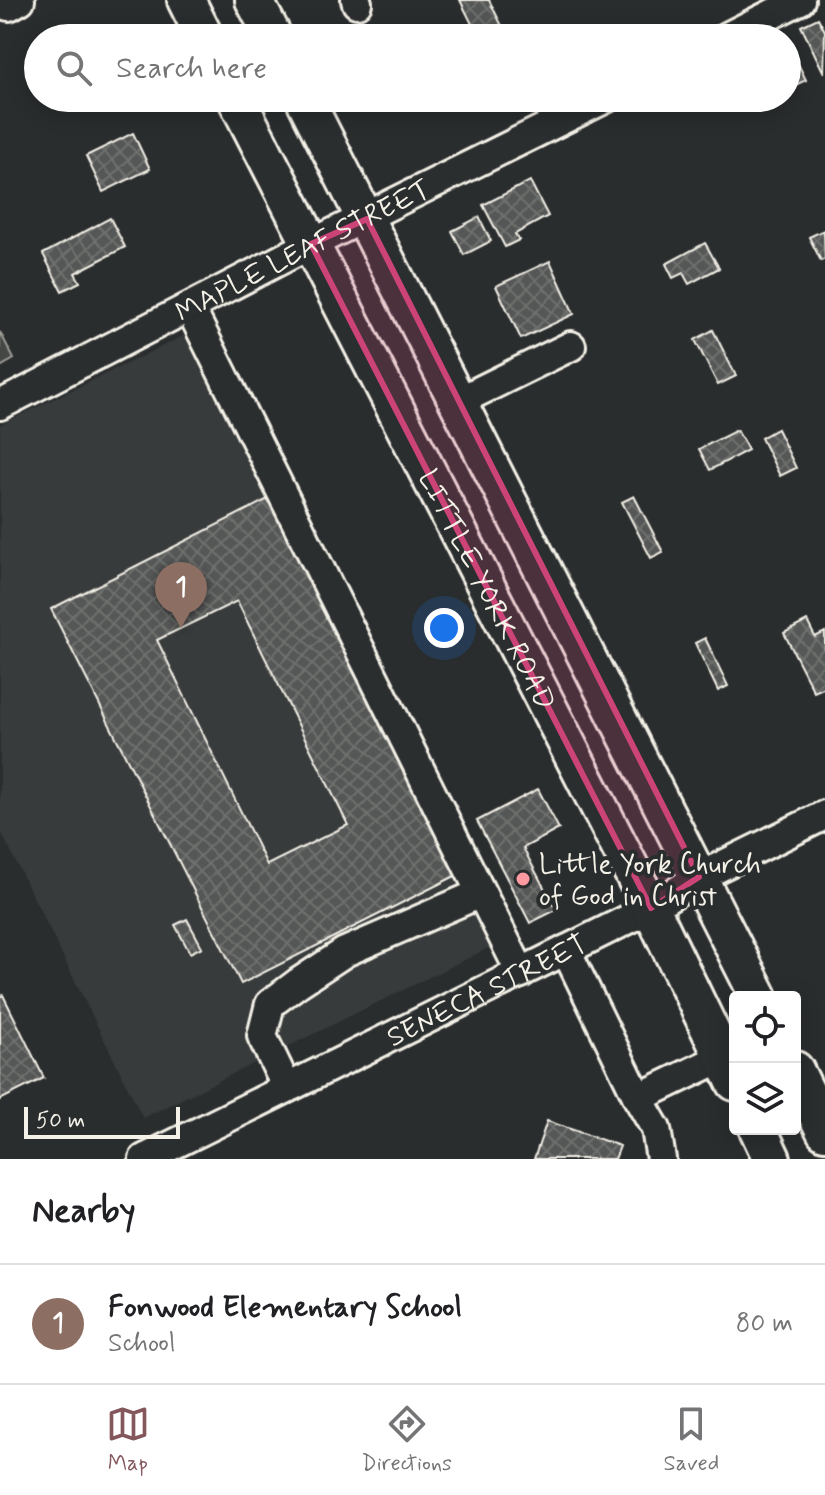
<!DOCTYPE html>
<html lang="en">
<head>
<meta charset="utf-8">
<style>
	body { margin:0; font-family:Mynerve,sans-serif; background:#f2f2f2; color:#202124 }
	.controls { position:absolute; right:24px; bottom:24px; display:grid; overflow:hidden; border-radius:8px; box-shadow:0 4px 20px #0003 }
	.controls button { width:72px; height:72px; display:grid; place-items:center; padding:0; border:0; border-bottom:2px solid #e0e0e0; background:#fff; color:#202124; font:40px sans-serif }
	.scale { position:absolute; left:24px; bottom:20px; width:156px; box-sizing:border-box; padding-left:8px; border:4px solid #f4f1e8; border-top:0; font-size:22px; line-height:28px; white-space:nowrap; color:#f4f1e8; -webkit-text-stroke:6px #2a2d2e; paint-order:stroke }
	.you { position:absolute; left:444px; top:628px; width:28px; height:28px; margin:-20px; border:6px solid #fff; border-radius:50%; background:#1a73e8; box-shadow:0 0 0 12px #1a73e833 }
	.badge { display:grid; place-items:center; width:52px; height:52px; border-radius:50%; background:#84575d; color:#fff; font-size:26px; font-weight:700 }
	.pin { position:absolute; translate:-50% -66px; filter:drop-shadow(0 2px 4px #0008) }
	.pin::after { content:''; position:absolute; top:42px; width:28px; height:24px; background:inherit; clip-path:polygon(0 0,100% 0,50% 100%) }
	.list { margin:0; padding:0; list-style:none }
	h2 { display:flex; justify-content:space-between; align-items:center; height:104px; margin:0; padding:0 32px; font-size:34px }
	h2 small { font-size:26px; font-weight:400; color:#757577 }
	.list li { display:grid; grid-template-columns:52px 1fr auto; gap:24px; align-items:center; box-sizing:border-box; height:120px; padding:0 32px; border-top:2px solid #e0e0e0 }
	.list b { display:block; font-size:30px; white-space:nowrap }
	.list p { margin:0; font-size:26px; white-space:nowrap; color:#757577 }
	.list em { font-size:26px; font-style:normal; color:#757577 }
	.icon { flex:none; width:44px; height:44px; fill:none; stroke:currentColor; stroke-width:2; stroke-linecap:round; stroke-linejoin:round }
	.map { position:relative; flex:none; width:825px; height:1159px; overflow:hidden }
	.search { position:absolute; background:#fff; box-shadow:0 4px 20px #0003; left:24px; right:24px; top:24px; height:88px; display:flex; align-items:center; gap:20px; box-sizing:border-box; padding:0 28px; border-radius:44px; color:#757577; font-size:30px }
	.sheet { height:224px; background:#fff }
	nav { display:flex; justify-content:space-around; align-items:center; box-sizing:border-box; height:112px; border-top:2px solid #e0e0e0; background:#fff; font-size:22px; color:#757577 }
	nav a { display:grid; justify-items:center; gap:4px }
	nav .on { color:#84575d }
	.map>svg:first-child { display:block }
</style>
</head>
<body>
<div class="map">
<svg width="825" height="1159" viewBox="0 0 825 1159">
	<defs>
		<pattern id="forest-crowns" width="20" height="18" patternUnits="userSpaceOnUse" patternTransform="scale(2)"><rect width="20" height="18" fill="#444645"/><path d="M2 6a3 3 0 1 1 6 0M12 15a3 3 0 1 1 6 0" fill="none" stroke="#606160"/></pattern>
		<pattern id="building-cross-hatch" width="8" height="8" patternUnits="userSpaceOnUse" patternTransform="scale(2)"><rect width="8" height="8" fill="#555756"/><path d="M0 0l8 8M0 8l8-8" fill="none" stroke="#6e706e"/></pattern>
	</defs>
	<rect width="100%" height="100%" fill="#2a2d2e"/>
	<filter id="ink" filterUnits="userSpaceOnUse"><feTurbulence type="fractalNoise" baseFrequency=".0125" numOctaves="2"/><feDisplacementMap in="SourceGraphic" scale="16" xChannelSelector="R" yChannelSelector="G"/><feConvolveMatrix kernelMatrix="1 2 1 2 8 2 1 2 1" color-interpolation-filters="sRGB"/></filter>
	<g filter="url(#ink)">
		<!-- built -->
		<polygon fill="#373a3a" points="210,323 515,935 143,1118 0,830 0,425"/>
		<!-- forest -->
		<polygon fill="url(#forest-crowns)" stroke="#9c9c96" stroke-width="2" points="0,332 14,359 0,367"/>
		<!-- building -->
		<g fill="url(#building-cross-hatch)" stroke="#f4f1e8" stroke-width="2" fill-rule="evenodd">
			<polygon points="460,0 489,0 508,38 479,38"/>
			<polygon points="818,18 825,31 824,73 801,26"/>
			<polygon points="787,41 806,80 787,89"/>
			<polygon points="133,133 150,169 103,192 86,156"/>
			<polygon points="530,181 548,216 515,234 519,240 505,247 483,205"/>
			<polygon points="479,217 491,241 464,255 452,231"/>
			<polygon points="110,218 125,247 75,273 80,282 62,291 43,254"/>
			<polygon points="824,230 825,259 821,261 809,237"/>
			<polygon points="705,243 719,268 689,284 683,273 673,278 666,264"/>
			<polygon points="550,261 574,314 521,339 496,286"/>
			<polygon points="713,330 736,376 718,385 695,340"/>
			<polygon points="777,429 796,468 780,476 761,438"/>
			<polygon points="737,430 748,450 710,470 699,449"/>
			<polygon points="634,496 663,552 651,558 622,502"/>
			<path d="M272,497l189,376 -220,111 -190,-375zM237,601l111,224 -81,40 -110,-225z"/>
			<polygon points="807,621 815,637 825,632 825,687 814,692 784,633"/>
			<polygon points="705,638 728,686 718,691 695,643"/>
			<polygon points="538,789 559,829 523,848 556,910 530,923 477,821"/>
			<polygon points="187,919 202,947 190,953 175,925"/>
			<polygon points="3,995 44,1078 0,1100 0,997"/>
			<polygon points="547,1121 620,1146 615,1159 534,1159"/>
		</g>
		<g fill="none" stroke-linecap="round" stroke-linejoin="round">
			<defs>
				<g id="minor">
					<polyline points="356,0 357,3"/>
					<polyline points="0,4 9,6 20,0"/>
					<polyline points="725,38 800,0"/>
					<polyline points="190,308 521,973"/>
					<polyline points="459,401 571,346"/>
					<path id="s1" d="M0,405l311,-161 295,-146"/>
					<polyline points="566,950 638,1098 723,1057"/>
					<polyline points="287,1088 262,1036 270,1004 298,983 345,952 481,893"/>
					<polyline points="638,1098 656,1129 661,1159"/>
					<path id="s2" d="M144,1159l507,-251 48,-31 126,-62"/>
				</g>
				<g id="major">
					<polyline points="186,0 205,38"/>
					<polyline points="254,0 274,38"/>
					<path id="s3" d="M236,98l415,810 84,174"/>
					<polyline points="304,98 759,997"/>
					<polyline points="795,1070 825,1131"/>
					<polyline points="758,1129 772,1159"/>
				</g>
			</defs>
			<!-- minor casing -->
			<use href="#minor" stroke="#f4f1e8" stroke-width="34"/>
			<!-- major casing -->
			<use href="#major" stroke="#f4f1e8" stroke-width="42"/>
			<!-- minor -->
			<use href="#minor" stroke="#2a2d2e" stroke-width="28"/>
			<!-- major -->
			<use href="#major" stroke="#2a2d2e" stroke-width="36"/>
		</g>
	</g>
	<!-- marked area -->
	<path fill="#cc4377" fill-opacity="0.2" stroke="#cc4377" stroke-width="6" stroke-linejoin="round" d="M367,219l332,658 -48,31 -340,-664z"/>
	<!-- markers -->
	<circle fill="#ff9aa2" stroke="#2a2d2e" stroke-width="3" cx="523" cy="879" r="8"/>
	<g text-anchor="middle" stroke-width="8" stroke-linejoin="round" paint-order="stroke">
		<!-- street labels -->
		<g font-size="28" fill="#f4f1e8" stroke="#2a2d2e">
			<text dy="10" stroke="none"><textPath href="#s1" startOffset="340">MAPLE LEAF STREET</textPath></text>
			<text dy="10" stroke="none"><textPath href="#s3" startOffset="552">LITTLE YORK ROAD</textPath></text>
			<text dy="10" stroke="none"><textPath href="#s2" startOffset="382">SENECA STREET</textPath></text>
		</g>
		<!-- poi labels -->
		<g font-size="28" fill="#f4f1e8" stroke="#2a2d2e" text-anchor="start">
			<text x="539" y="873">Little York Church<tspan x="539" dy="32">of God in Christ</tspan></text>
		</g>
	</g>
</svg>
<div class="controls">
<button><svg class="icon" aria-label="locate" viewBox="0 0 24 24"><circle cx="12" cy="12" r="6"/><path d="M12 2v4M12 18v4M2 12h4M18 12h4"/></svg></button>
<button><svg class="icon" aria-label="layers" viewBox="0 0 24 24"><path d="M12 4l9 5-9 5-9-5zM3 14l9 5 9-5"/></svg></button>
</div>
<div class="scale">50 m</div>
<div class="you"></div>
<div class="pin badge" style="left:181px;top:628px;background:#8d6e63">1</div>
<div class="search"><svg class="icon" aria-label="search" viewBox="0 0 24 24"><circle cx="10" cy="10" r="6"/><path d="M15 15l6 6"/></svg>Search here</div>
</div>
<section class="sheet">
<h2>Nearby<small></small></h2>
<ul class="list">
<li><span class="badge" style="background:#8d6e63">1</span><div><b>Fonwood Elementary School</b><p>School</p></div><em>80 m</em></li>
</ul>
</section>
<nav>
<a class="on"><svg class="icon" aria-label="map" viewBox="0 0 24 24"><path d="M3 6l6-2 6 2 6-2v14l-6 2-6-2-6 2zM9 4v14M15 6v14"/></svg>Map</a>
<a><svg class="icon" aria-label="directions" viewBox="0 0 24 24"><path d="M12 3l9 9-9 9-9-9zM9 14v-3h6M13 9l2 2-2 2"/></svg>Directions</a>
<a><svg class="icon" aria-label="saved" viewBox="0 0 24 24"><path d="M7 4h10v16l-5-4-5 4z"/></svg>Saved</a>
</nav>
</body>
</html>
